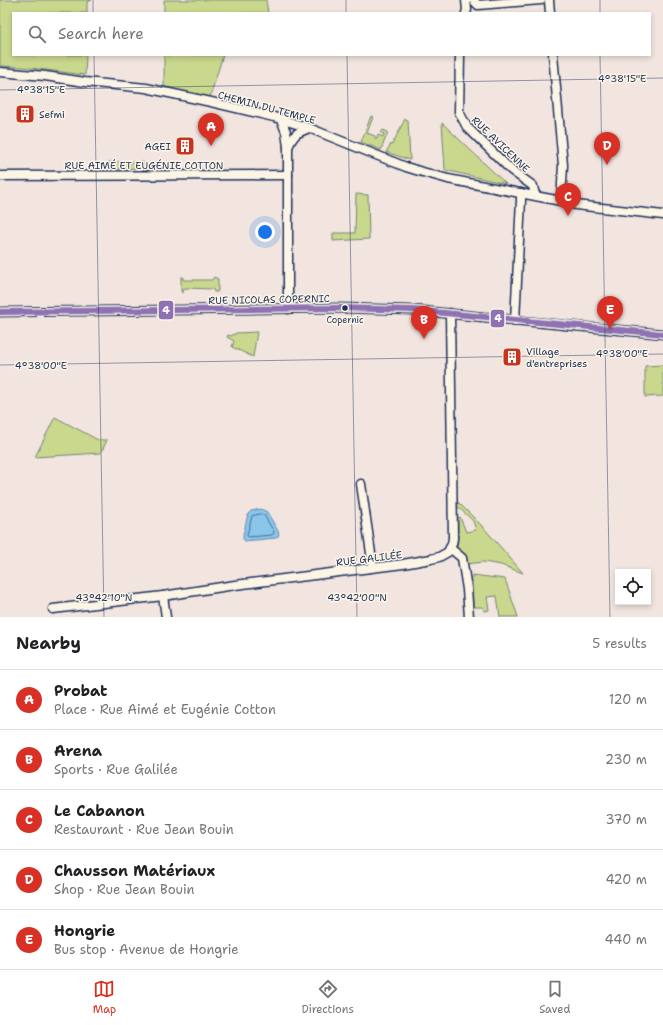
<!DOCTYPE html>
<html lang="en">
<head>
<meta charset="utf-8">
<style>
	body { margin:0; font-family:"Shantell Sans",sans-serif; background:#f6f6f6; color:#202124 }
	.controls { position:absolute; right:12px; bottom:12px; display:grid; overflow:hidden; border-radius:0px; box-shadow:0 2px 6px #0003 }
	.controls button { width:36px; height:36px; display:grid; place-items:center; padding:0; border:0; border-bottom:1px solid #e0e0e0; background:#fff; color:#202124; font:20px sans-serif }
	.you { position:absolute; left:265px; top:232px; width:14px; height:14px; margin:-10px; border:3px solid #fff; border-radius:50%; background:#1a73e8; box-shadow:0 0 0 6px #1a73e833 }
	.badge { display:grid; place-items:center; width:26px; height:26px; border-radius:50%; background:#d93025; color:#fff; font-size:13px; font-weight:700 }
	.pin { position:absolute; translate:-50% -33px; filter:drop-shadow(0 1px 2px #0008) }
	.pin::after { content:''; position:absolute; top:21px; width:14px; height:12px; background:inherit; clip-path:polygon(0 0,100% 0,50% 100%) }
	.list { margin:0; padding:0; list-style:none }
	h2 { display:flex; justify-content:space-between; align-items:center; height:52px; margin:0; padding:0 16px; font-size:17px }
	h2 small { font-size:13px; font-weight:400; color:#757577 }
	.list li { display:grid; grid-template-columns:26px 1fr auto; gap:12px; align-items:center; box-sizing:border-box; height:60px; padding:0 16px; border-top:1px solid #e0e0e0 }
	.list b { display:block; font-size:15px; white-space:nowrap }
	.list p { margin:0; font-size:13px; white-space:nowrap; color:#757577 }
	.list em { font-size:13px; font-style:normal; color:#757577 }
	.icon { flex:none; width:22px; height:22px; fill:none; stroke:currentColor; stroke-width:2; stroke-linecap:round; stroke-linejoin:round }
	.map { position:relative; flex:none; width:663px; height:617px; overflow:hidden }
	.search { position:absolute; background:#fff; box-shadow:0 2px 6px #0003; left:12px; right:12px; top:12px; height:44px; display:flex; align-items:center; gap:10px; box-sizing:border-box; padding:0 14px; border-radius:0px; color:#757577; font-size:15px }
	.sheet { height:352px; background:#fff }
	nav { display:flex; justify-content:space-around; align-items:center; box-sizing:border-box; height:56px; border-top:1px solid #e0e0e0; background:#fff; font-size:11px; color:#757577 }
	nav a { display:grid; justify-items:center; gap:2px }
	nav .on { color:#d93025 }
	.map>svg:first-child { display:block }
</style>
</head>
<body>
<div class="map">
<svg width="663" height="617" viewBox="0 0 663 617">
	<rect width="100%" height="100%" fill="#f2e5df"/>
	<filter id="ink" filterUnits="userSpaceOnUse"><feTurbulence type="fractalNoise" baseFrequency=".025" numOctaves="2"/><feDisplacementMap in="SourceGraphic" scale="8" xChannelSelector="R" yChannelSelector="G"/><feConvolveMatrix kernelMatrix="1 2 1 2 8 2 1 2 1" color-interpolation-filters="sRGB"/></filter>
	<g filter="url(#ink)">
		<!-- green -->
		<g fill="#c9d88c" stroke="#728475">
			<polygon points="0,0 92,0 87,2 87,13 13,13 13,55 86,55 85,75 23,67 0,66"/>
			<polygon points="164,0 266,0 268,13 164,13"/>
			<polygon points="164,55 223,55 210,97 164,87"/>
			<polygon points="371,116 373,117 367,133 375,136 375,138 377,139 378,135 383,137 384,134 381,133 383,130 388,132 381,150 361,142"/>
			<polygon points="405,119 408,120 410,160 386,152 391,144 392,145"/>
			<polygon points="442,123 506,184 445,170"/>
			<polygon points="109,162 143,162 144,168 110,169"/>
			<polygon points="356,194 368,195 369,239 333,241 333,233 355,233"/>
			<polygon points="181,277 183,277 183,280 212,280 214,277 218,279 218,291 217,292 214,292 213,289 185,288 182,293 181,291"/>
			<polygon points="257,332 253,357 232,347 234,341 227,337 228,335 231,336 236,333"/>
			<polygon points="663,365 663,396 645,397 645,366"/>
			<polygon points="55,417 98,440 107,440 101,453 35,457"/>
			<polygon points="457,501 483,527 523,573 501,565 484,562 466,564 456,549 458,542 458,518 460,517 466,532 476,530 473,521 456,505"/>
			<polygon points="472,575 505,579 518,617 500,617 497,596 487,597 489,610 485,611 482,607 473,607"/>
		</g>
		<!-- water -->
		<polygon fill="#8ac6ea" stroke="#5e8ab2" points="261,509 267,512 278,531 279,535 276,538 245,541 243,539 243,535 248,514 251,511"/>
		<g fill="none" stroke-linecap="round" stroke-linejoin="round">
			<!-- shore -->
			<polygon stroke="#476b96" stroke-width="1" points="261,514 264,515 274,532 274,533 272,535 248,537 247,535 252,516"/>
			<defs>
				<g id="minor">
					<polyline points="466,0 467,10 466,13"/>
					<polyline points="474,0 475,2 478,5 541,0"/>
					<polyline points="549,0 550,13"/>
					<polyline points="460,55 459,112 467,127 511,170 533,186 535,195"/>
					<polyline points="553,55 563,165 561,201"/>
					<polyline points="0,72 45,76 85,82 146,88 211,102 274,117 309,128 406,167 419,171 448,179 561,201 576,205 663,215"/>
					<polyline points="281,119 286,132 288,147"/>
					<polyline points="0,176 288,175"/>
					<path d="M288,309v-162c6,-13 8,-14 21,-19"/>
					<polyline points="0,312 340,308 413,310 564,325 663,334"/>
					<polyline points="515,321 521,200 521,193"/>
					<polyline points="361,484 373,567"/>
					<polyline points="450,548 462,558 467,589 469,617"/>
					<polyline points="163,596 166,617"/>
					<polyline points="53,609 163,596 235,585 403,564 431,559 439,557 448,552 452,544 453,538 450,313"/>
				</g>
			</defs>
			<!-- minor casing -->
			<use href="#minor" stroke="#1b2f5e" stroke-width="11"/>
			<!-- minor -->
			<use href="#minor" stroke="#fcf5e5" stroke-width="8"/>
			<defs>
				<polyline id="bus-1" points="0,312 340,308 413,310 663,334"/>
			</defs>
			<!-- bus-1 casing -->
			<use href="#bus-1" stroke="#fcf5e5" stroke-width="9"/>
			<!-- bus-1 -->
			<use href="#bus-1" stroke="#8e72b4" stroke-width="6"/>
		</g>
	</g>
	<!-- ticks -->
	<path fill="none" stroke="#1b2f5e" stroke-width="1" stroke-opacity="0.45" d="M93,0v13M346,0v13M600,0v13M94,55l10,562M347,55l10,562M600,55l10,562M0,90l663,-12M0,365l663,-11"/>
	<!-- icons -->
	<defs>
		<symbol id="building-square" viewBox="-11 -11 22 22"><rect x="-9" y="-9" width="18" height="18" rx="4" fill="#c8321e" stroke="#fcf5e5"/><path d="M-4-6H4V6H1V3H-1V6H-4ZM-2.5-4.3h1.7v1.8h-1.7ZM.8-4.3h1.7v1.8H.8ZM-2.5-1h1.7V.8h-1.7ZM.8-1h1.7V.8H.8Z" fill="#fff"/></symbol>
	</defs>
	<g fill-rule="evenodd">
		<use href="#building-square" x="14" y="103" width="22" height="22"/>
		<use href="#building-square" x="174" y="135" width="22" height="22"/>
		<use href="#building-square" x="501" y="346" width="22" height="22"/>
	</g>
	<!-- markers -->
	<circle fill="#1b2f5e" stroke="#fcf5e5" stroke-width="1.5" cx="345" cy="308" r="3.5"/>
	<g text-anchor="middle" stroke-width="3" stroke-linejoin="round" paint-order="stroke">
		<!-- bus labels -->
		<g font-size="9" fill="#1b2f5e" stroke="#fcf5e5">
			<text x="345" y="323">Copernic</text>
		</g>
		<!-- street labels -->
		<g font-size="10" fill="#1b2f5e" stroke="#fcf5e5">
			<text transform="translate(267 107) rotate(15)" y="4">CHEMIN DU TEMPLE</text>
			<text transform="translate(501 144) rotate(44)" y="4">RUE AVICENNE</text>
			<text x="144" y="169">RUE AIMÉ ET EUGÉNIE COTTON</text>
			<text transform="translate(269 299) rotate(-1)" y="4">RUE NICOLAS COPERNIC</text>
			<text transform="translate(369 558) rotate(-7)" y="4">RUE GALILÉE</text>
		</g>
		<!-- poi labels -->
		<g font-size="10" fill="#1b2f5e" stroke="#fcf5e5" text-anchor="start">
			<text x="39" y="118">Sefmi</text>
			<text x="171" y="150" text-anchor="end">AGEI</text>
			<text x="526" y="355">Village<tspan x="526" dy="12">d'entreprises</tspan></text>
		</g>
	</g>
	<g font-size="10" text-anchor="middle" fill="#1b2f5e" stroke="#fcf5e5" stroke-width="3" stroke-linejoin="round" paint-order="stroke">
		<text x="622" y="82">4°38'15"E</text>
		<text x="41" y="93">4°38'15"E</text>
		<text x="622" y="357">4°38'00"E</text>
		<text x="41" y="369">4°38'00"E</text>
		<text x="104" y="601">43°42'10"N</text>
		<text x="357" y="601">43°42'00"N</text>
	</g>
	<g stroke="#fcf5e5" stroke-width="1.5">
		<rect x="158" y="300" width="16" height="20" rx="4" fill="#8e72b4"/>
		<rect x="490" y="309" width="15" height="19" rx="4" fill="#8e72b4"/>
	</g>
	<g font-size="11" text-anchor="middle" font-weight="bold" fill="#fff">
		<text x="166" y="314">4</text>
		<text x="498" y="322">4</text>
	</g>
</svg>
<div class="controls">
<button><svg class="icon" aria-label="locate" viewBox="0 0 24 24"><circle cx="12" cy="12" r="6"/><path d="M12 2v4M12 18v4M2 12h4M18 12h4"/></svg></button>
</div>
<div class="you"></div>
<div class="pin badge" style="left:211px;top:146px">A</div>
<div class="pin badge" style="left:424px;top:339px">B</div>
<div class="pin badge" style="left:568px;top:216px">C</div>
<div class="pin badge" style="left:607px;top:165px">D</div>
<div class="pin badge" style="left:610px;top:329px">E</div>
<div class="search"><svg class="icon" aria-label="search" viewBox="0 0 24 24"><circle cx="10" cy="10" r="6"/><path d="M15 15l6 6"/></svg>Search here</div>
</div>
<section class="sheet">
<h2>Nearby<small>5 results</small></h2>
<ul class="list">
<li><span class="badge">A</span><div><b>Probat</b><p>Place · Rue Aimé et Eugénie Cotton</p></div><em>120 m</em></li>
<li><span class="badge">B</span><div><b>Arena</b><p>Sports · Rue Galilée</p></div><em>230 m</em></li>
<li><span class="badge">C</span><div><b>Le Cabanon</b><p>Restaurant · Rue Jean Bouin</p></div><em>370 m</em></li>
<li><span class="badge">D</span><div><b>Chausson Matériaux</b><p>Shop · Rue Jean Bouin</p></div><em>420 m</em></li>
<li><span class="badge">E</span><div><b>Hongrie</b><p>Bus stop · Avenue de Hongrie</p></div><em>440 m</em></li>
</ul>
</section>
<nav>
<a class="on"><svg class="icon" aria-label="map" viewBox="0 0 24 24"><path d="M3 6l6-2 6 2 6-2v14l-6 2-6-2-6 2zM9 4v14M15 6v14"/></svg>Map</a>
<a><svg class="icon" aria-label="directions" viewBox="0 0 24 24"><path d="M12 3l9 9-9 9-9-9zM9 14v-3h6M13 9l2 2-2 2"/></svg>Directions</a>
<a><svg class="icon" aria-label="saved" viewBox="0 0 24 24"><path d="M7 4h10v16l-5-4-5 4z"/></svg>Saved</a>
</nav>
</body>
</html>
